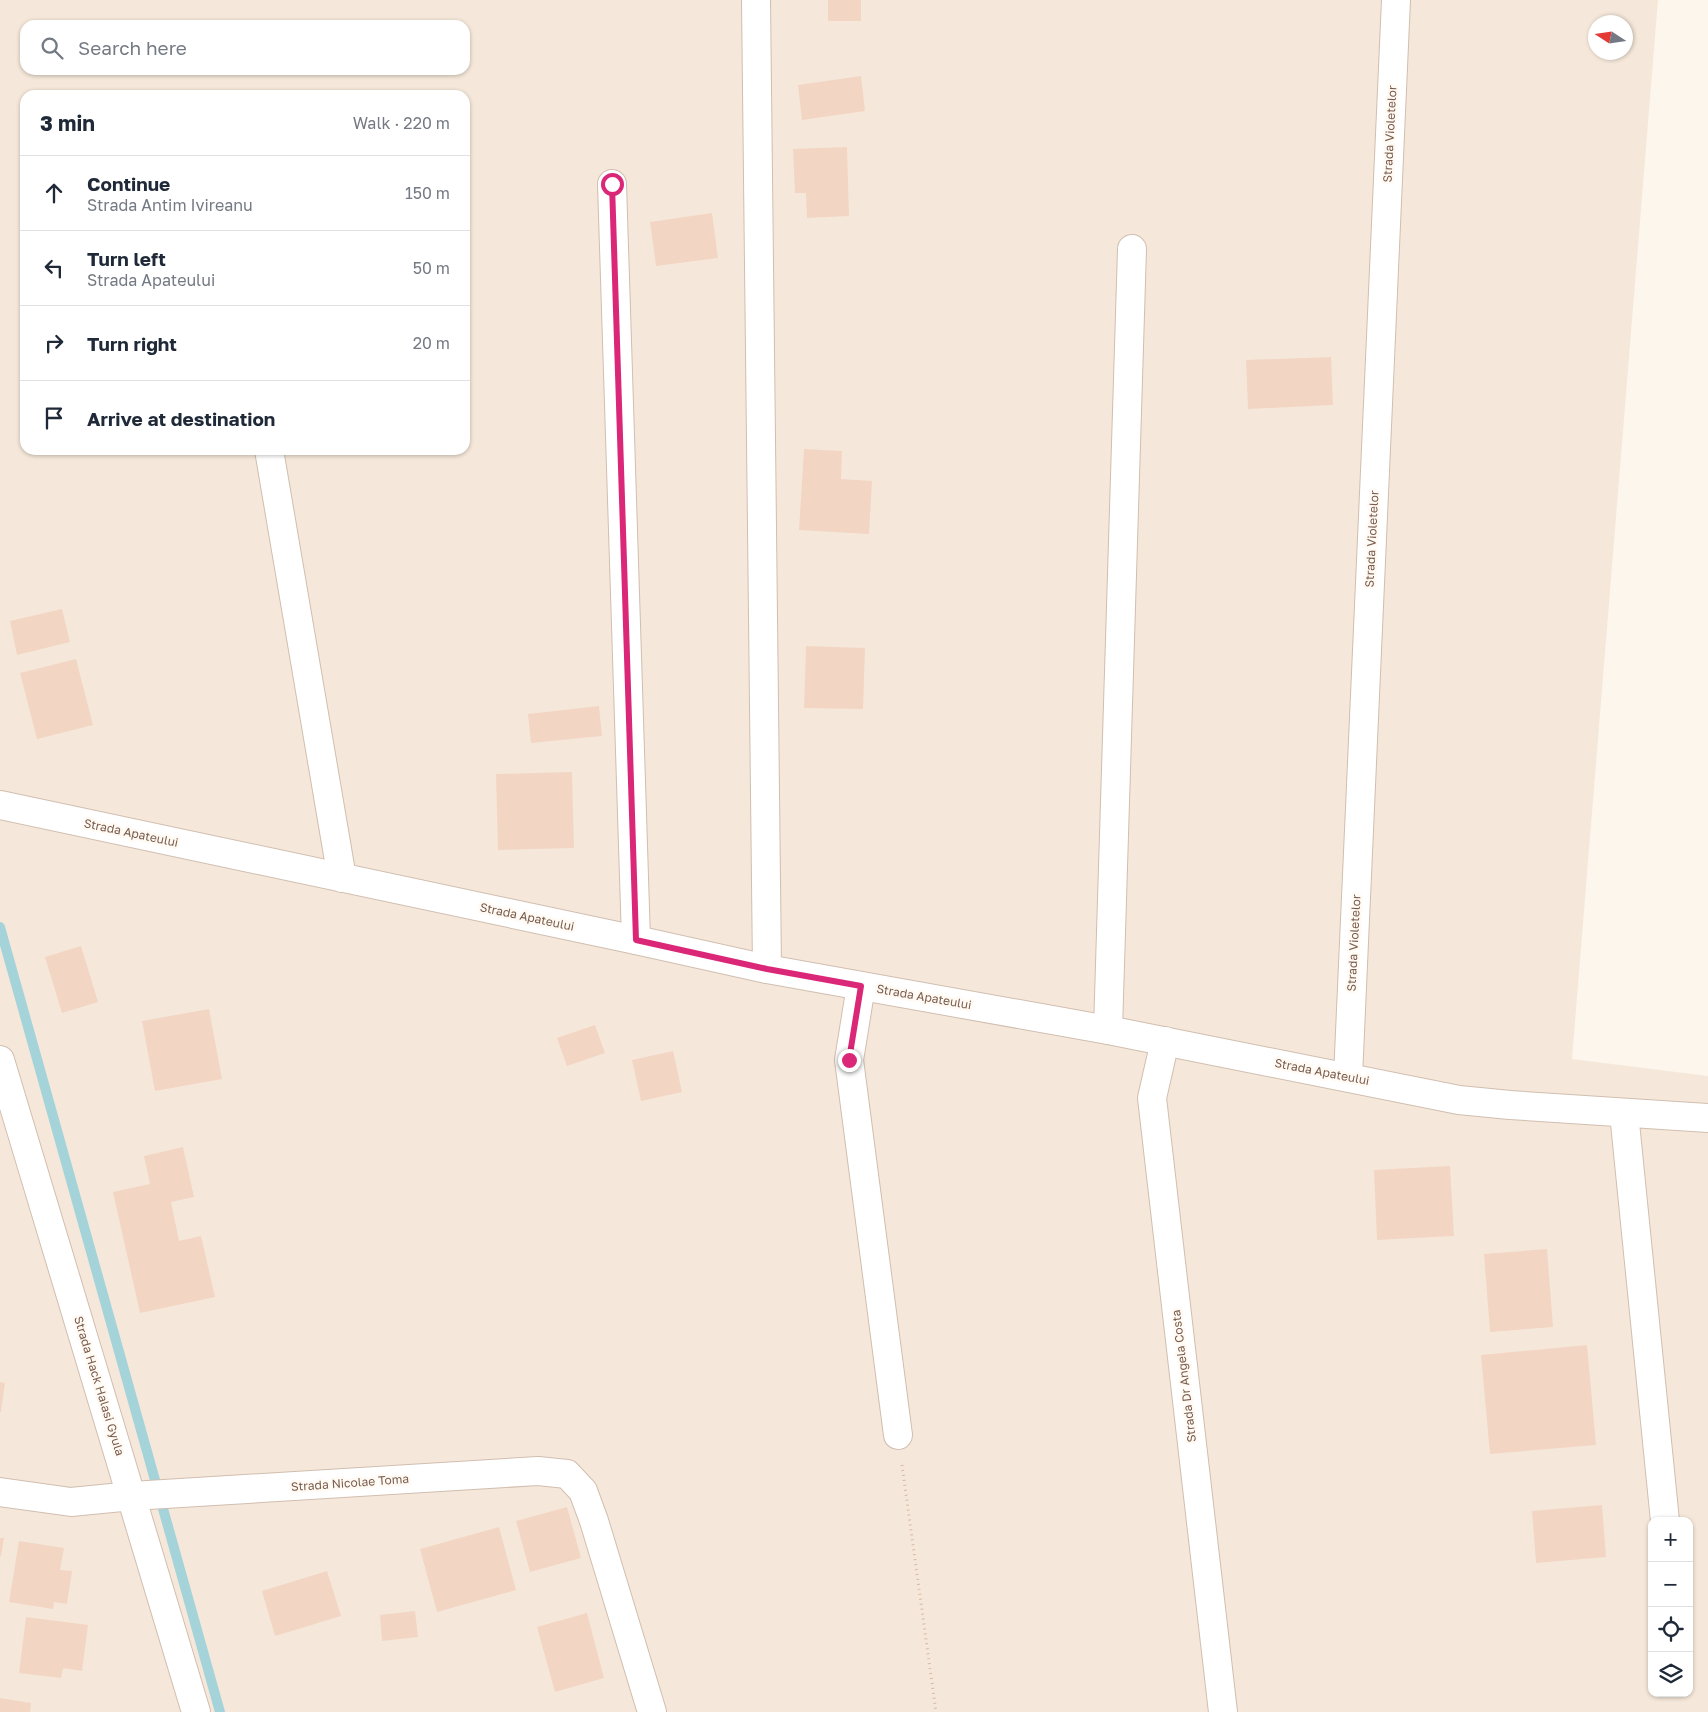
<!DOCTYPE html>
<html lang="en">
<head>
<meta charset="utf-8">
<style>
	body { margin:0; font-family:"Golos Text",sans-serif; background:#f6f6f7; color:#1f2937 }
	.controls { position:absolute; right:15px; bottom:15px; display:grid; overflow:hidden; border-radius:10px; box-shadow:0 1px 4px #0004 }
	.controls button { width:45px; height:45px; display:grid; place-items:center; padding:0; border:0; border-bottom:1px solid #e0e1e3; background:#fff; color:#1f2937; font:25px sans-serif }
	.compass { position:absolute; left:1588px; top:15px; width:45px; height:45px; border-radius:50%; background:#fff; box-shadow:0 1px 4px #0004; rotate:282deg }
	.stop { position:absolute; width:15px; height:15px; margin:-11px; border:4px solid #db2777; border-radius:50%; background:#fff }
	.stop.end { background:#db2777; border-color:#fff; box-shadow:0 1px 5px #0008 }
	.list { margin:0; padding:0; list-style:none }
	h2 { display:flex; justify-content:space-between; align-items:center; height:65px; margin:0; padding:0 20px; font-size:21px }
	h2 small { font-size:16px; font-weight:400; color:#747a83 }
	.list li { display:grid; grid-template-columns:32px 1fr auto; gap:15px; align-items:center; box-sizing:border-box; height:75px; padding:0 20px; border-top:1px solid #e0e1e3 }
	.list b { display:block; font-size:19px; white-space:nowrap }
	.list p { margin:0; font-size:16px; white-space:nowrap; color:#747a83 }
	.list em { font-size:16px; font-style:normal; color:#747a83 }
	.icon { flex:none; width:28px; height:28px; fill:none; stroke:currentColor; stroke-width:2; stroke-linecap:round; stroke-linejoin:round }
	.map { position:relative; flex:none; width:1708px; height:1712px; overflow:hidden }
	.search { position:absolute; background:#fff; box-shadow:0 1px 4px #0004; left:20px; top:20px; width:450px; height:55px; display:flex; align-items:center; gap:12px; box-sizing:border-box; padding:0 18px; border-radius:15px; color:#747a83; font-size:19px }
	.panel { position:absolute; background:#fff; box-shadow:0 1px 4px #0004; left:20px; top:90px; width:450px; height:365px; border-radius:15px }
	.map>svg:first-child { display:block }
</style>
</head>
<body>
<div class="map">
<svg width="1708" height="1712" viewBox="0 0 1708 1712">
	<rect width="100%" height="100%" fill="#fdf6ec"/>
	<!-- residential -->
	<path fill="#f5e8da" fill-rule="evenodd" d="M0,0h1658l-86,1059 136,17v636h-1708zM1596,22h30v30h-30zM25,25h440v45h-440zM25,95h440v355h-440zM1652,1521h37v172h-37z"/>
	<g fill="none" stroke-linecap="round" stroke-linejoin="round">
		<!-- stream -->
		<polyline stroke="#a5d3da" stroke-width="10" points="0,927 220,1712"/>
	</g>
	<!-- building -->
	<g fill="#f3d5c3">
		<rect x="828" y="0" width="33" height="21"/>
		<polygon points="861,76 865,111 802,120 798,85"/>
		<polygon points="847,147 849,216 807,218 806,193 795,193 793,149"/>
		<polygon points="712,213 718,258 656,266 650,222"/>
		<polygon points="1331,357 1333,405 1248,409 1246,360"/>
		<polygon points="804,449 842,451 841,479 872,481 869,534 799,530"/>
		<polygon points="62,609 70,642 17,655 10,621"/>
		<polygon points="806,646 865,648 863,709 804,708"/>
		<polygon points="76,659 93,725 37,739 20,673"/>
		<polygon points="599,706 602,736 531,743 528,714"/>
		<polygon points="572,772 574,848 498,850 496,774"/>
		<polygon points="81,946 98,1002 62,1013 45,957"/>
		<polygon points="209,1009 222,1079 155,1091 142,1021"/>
		<polygon points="595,1025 605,1053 567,1066 557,1038"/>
		<polygon points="673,1051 682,1092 641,1101 632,1060"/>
		<polygon points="183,1147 194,1197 171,1202 179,1241 201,1236 215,1297 140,1313 113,1192 150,1184 144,1156"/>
		<polygon points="1450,1166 1454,1236 1377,1240 1374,1170"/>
		<polygon points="1547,1249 1553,1327 1490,1332 1484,1254"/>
		<polygon points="1587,1345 1596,1445 1490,1454 1481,1355"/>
		<polygon points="0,1382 5,1383 1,1412 0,1412"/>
		<polygon points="1602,1505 1606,1557 1536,1563 1532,1511"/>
		<polygon points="567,1507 581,1558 530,1572 516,1521"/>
		<polygon points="499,1527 516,1590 437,1612 420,1549"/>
		<polygon points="0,1538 4,1538 1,1556 0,1556"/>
		<polygon points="19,1541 64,1548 60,1570 72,1571 67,1604 54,1602 53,1609 9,1602"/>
		<polygon points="327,1571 341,1616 275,1636 262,1591"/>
		<polygon points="415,1611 418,1637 382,1641 380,1615"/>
		<polygon points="587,1613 604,1678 555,1692 537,1627"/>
		<polygon points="26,1617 88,1625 82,1671 63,1668 61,1678 19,1673"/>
		<polygon points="0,1698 31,1703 30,1712 0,1712"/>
	</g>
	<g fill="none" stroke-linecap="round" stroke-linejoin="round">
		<defs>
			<g id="minor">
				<polyline points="756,0 767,969"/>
				<polyline points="612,184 636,940"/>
				<polyline points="269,450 342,878"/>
				<polyline points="861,986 849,1060 898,1435"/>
				<polyline points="1108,1030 1132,249"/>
				<polyline points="1165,1041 1152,1098 1223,1712"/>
				<polyline points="1348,1077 1396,0"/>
				<polyline points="1624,1113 1665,1521"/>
				<polyline points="0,1492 71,1502 132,1496 538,1471 567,1474 583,1491 594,1521 652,1712"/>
			</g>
			<g id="tertiary">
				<polyline points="0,805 636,940 767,969 1108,1030 1459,1100 1510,1105 1708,1118"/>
				<polyline points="0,1060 196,1712"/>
			</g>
		</defs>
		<!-- minor casing -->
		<use href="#minor" stroke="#d1beb0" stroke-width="30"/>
		<!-- tertiary casing -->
		<use href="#tertiary" stroke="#d1beb0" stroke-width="30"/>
		<!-- path -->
		<polyline stroke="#d9b8a5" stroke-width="3" stroke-dasharray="1 4" stroke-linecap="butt" points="902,1465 936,1712"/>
		<!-- minor -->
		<use href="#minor" stroke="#fff" stroke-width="28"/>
		<!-- tertiary -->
		<use href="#tertiary" stroke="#fff" stroke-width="28"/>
	</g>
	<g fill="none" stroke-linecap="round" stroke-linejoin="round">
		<!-- route -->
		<polyline stroke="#db2777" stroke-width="6" points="612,184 636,940 767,969 861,986 849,1060"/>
	</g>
	<g text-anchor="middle" stroke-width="5" stroke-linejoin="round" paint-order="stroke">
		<!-- street labels -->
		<g font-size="12" fill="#7a5c4d" stroke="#fffaf3">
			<text transform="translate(1390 134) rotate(-87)" y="4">Strada Violetelor</text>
			<text transform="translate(1372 539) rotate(-87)" y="4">Strada Violetelor</text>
			<text transform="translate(131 833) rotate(12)" y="4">Strada Apateului</text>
			<text transform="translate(527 917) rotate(12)" y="4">Strada Apateului</text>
			<text transform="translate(1354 943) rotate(-87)" y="4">Strada Violetelor</text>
			<text transform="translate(924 997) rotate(10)" y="4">Strada Apateului</text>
			<text transform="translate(1322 1072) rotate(11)" y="4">Strada Apateului</text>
			<text transform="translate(1184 1376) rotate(-97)" y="4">Strada Dr Angela Costa</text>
			<text transform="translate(99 1386) rotate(73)" y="4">Strada Hack Halasi Gyula</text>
			<text transform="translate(350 1483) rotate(-4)" y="4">Strada Nicolae Toma</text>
		</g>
	</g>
</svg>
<div class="controls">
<button>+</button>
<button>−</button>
<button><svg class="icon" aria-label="locate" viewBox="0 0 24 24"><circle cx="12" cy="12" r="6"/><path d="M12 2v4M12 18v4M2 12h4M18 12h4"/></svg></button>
<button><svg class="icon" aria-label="layers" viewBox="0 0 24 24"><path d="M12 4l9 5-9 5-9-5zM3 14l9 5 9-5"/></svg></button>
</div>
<svg class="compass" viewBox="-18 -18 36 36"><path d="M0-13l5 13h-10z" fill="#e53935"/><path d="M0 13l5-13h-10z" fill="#747a83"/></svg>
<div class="stop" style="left:612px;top:184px"></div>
<div class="stop end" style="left:849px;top:1060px"></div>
<div class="search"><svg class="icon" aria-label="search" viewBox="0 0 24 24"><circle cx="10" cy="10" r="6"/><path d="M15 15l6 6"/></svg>Search here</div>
<section class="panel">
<h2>3 min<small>Walk · 220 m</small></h2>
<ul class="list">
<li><svg class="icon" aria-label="ahead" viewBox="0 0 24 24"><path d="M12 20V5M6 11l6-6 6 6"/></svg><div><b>Continue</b><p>Strada Antim Ivireanu</p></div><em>150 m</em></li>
<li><svg class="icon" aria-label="left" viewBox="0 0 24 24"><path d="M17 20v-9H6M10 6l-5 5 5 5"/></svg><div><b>Turn left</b><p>Strada Apateului</p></div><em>50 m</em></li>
<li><svg class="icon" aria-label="right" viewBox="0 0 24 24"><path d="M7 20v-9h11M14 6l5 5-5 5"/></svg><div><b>Turn right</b></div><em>20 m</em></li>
<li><svg class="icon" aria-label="arrive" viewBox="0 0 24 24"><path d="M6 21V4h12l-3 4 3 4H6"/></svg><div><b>Arrive at destination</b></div></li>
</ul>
</section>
</div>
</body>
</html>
